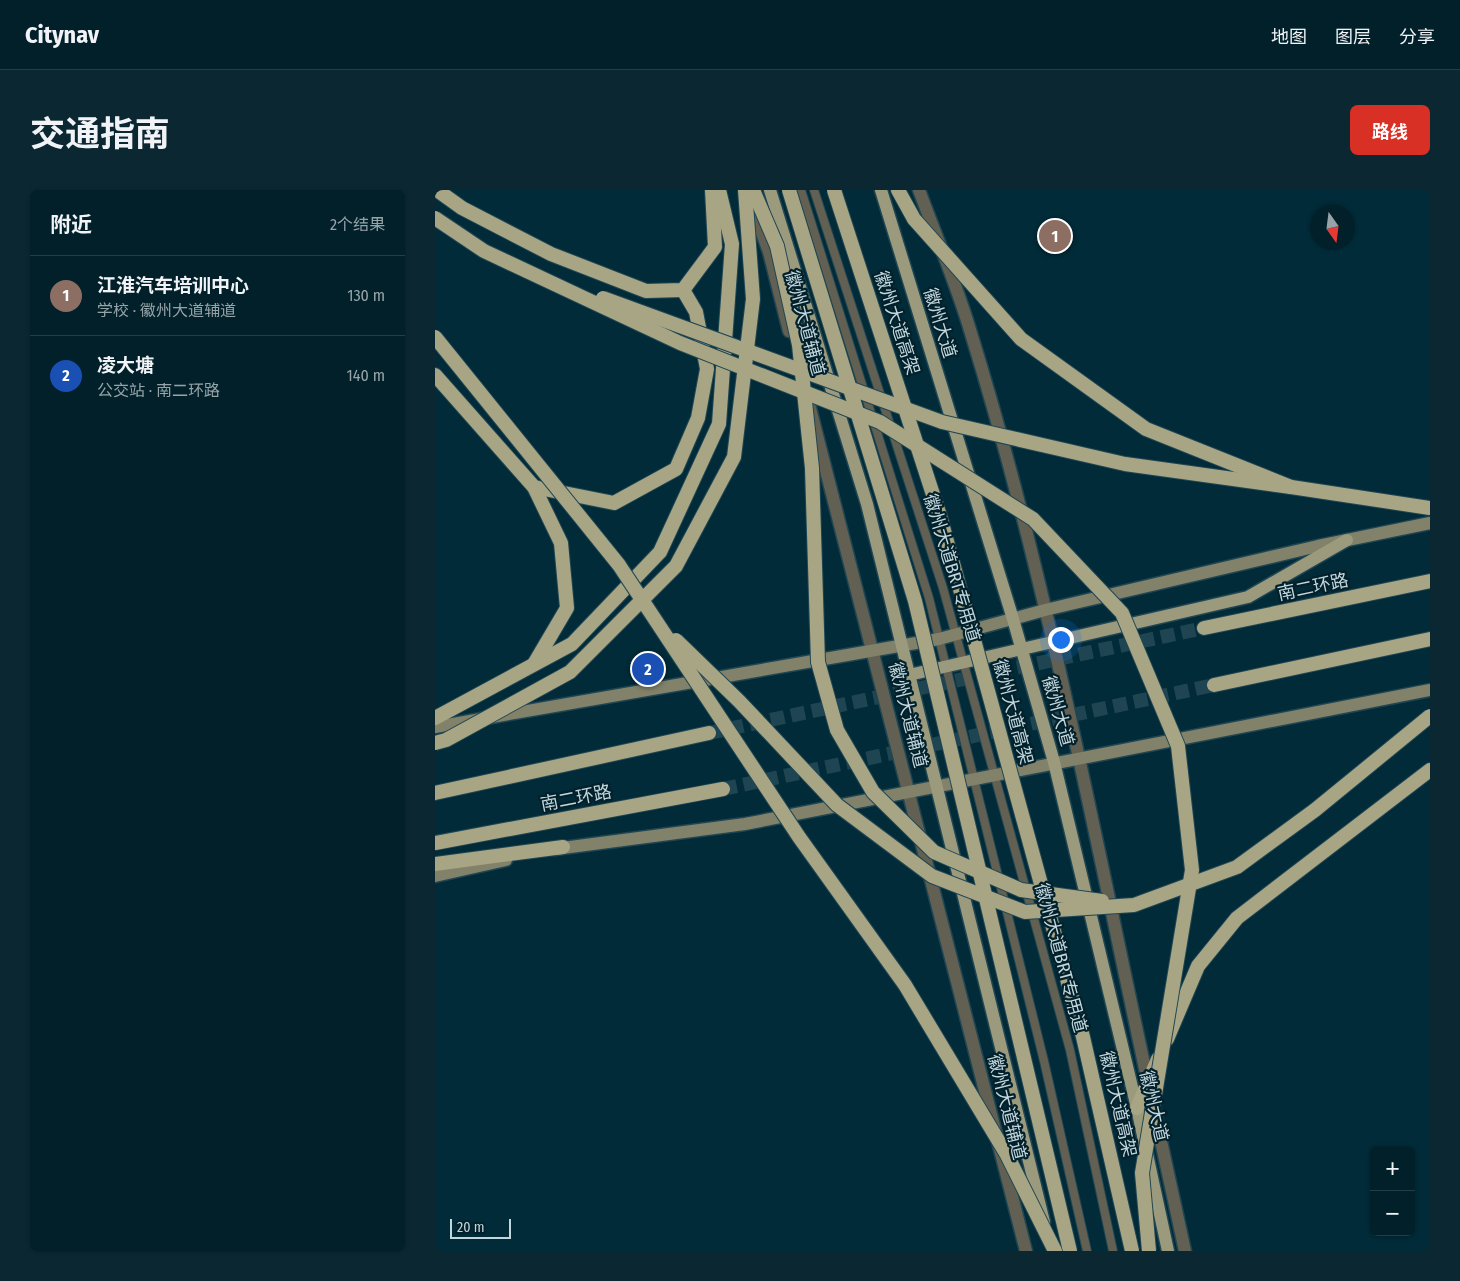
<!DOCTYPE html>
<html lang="zh">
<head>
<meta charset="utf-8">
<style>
	body { margin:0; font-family:"Fira Sans Condensed","Noto Sans SC",sans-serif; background:#0b2832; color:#f1f3f6 }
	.controls { position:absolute; right:15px; bottom:15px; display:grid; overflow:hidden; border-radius:8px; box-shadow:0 1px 4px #0004 }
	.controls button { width:45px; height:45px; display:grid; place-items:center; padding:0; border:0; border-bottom:1px solid #233e47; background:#01202a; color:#f1f3f6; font:25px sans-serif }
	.compass { position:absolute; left:875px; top:15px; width:45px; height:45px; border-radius:50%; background:#01202a; box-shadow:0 1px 4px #0004; rotate:166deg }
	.scale { position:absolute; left:15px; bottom:12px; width:61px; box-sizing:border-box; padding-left:5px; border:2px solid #c2d6de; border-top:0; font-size:14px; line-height:18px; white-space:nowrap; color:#c2d6de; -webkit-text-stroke:4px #03212b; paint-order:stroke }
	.you { position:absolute; left:625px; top:449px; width:18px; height:18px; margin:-12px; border:4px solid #fff; border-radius:50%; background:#1a73e8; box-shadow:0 0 0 8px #1a73e833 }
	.badge { display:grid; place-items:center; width:32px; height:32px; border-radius:50%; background:#d93025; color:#fff; font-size:16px; font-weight:700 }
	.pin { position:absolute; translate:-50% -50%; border:2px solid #fff; box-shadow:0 1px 5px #0006 }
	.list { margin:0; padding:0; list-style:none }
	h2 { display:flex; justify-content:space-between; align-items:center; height:65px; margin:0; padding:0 20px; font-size:21px }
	h2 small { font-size:16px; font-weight:400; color:#96a3a8 }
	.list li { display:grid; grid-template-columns:32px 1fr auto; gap:15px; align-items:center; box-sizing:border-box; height:80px; padding:0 20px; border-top:1px solid #233e47 }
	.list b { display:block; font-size:19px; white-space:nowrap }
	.list p { margin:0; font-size:16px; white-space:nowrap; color:#96a3a8 }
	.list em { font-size:16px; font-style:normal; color:#96a3a8 }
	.map { position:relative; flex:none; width:995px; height:1061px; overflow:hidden; border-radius:8px }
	header { display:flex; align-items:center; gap:30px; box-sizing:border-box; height:70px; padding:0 25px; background:#01202a; border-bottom:1px solid #233e47 }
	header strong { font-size:24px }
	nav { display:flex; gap:28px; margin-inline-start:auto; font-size:18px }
	.intro { display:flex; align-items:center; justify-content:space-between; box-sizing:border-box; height:120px; padding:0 30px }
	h1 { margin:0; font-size:35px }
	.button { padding:12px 22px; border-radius:8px; background:#d93025; color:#fff; font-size:18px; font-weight:700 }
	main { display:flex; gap:30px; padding:0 30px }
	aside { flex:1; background:#01202a; border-radius:8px; box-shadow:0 1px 4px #0004 }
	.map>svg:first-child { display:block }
</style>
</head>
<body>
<header>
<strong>Citynav</strong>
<nav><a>地图</a><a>图层</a><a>分享</a></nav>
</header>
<div class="intro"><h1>交通指南</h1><a class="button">路线</a></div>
<main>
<aside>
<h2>附近<small>2个结果</small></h2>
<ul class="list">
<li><span class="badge" style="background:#8d6e63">1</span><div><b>江淮汽车培训中心</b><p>学校 · 徽州大道辅道</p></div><em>130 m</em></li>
<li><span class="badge" style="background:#1a4fb4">2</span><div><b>凌大塘</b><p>公交站 · 南二环路</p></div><em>140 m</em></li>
</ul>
</aside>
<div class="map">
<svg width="995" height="1061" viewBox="0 0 995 1061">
	<rect width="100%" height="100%" fill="#012b38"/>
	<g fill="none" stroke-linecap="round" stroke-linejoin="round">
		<!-- trunk-tunnel -->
		<g stroke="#1e4551" stroke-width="14" stroke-dasharray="14 7" stroke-linecap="butt">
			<polyline points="274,543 769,438"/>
			<polyline points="288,599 779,495"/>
		</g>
		<defs>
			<g id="service">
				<polyline points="366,0 494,408 609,871 652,1061"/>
				<polyline points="379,0 508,398 635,860 678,1061"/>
			</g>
			<g id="tertiary">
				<path d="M484,0c17,46 37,93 51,140 77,248 124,504 179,757"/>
				<polyline points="313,5 334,62 354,141"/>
				<polyline points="375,218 591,1061"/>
				<polyline points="719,919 750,1061"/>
			</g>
			<g id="secondary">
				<polyline points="0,537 504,449 610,420 883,356 995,333"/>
				<polyline points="120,659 310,634 995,500"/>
				<polyline points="0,686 71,670"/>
			</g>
			<g id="primary">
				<polyline points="335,0 432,314 609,1032"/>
				<polyline points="446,0 578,429 619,572 702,918 733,1061"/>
				<polyline points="474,485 813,407 912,350"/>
			</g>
			<g id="trunk">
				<polyline points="2,0 27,18 116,64 211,101 248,100 280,57 277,0"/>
				<polyline points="463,0 479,29"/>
				<polyline points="0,185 99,297 126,353 132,418 99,474"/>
				<polyline points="99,297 179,313 241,279 263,228 272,179 261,122 248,100"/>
				<polyline points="769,438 995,391"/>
				<polyline points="779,495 995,449"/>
				<polyline points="0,528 137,454 225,362 284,234 297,54 284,0"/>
				<polyline points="0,603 274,543"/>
				<polyline points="0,653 288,599"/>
				<polyline points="0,674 128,657"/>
				<polyline points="732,849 763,776 802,728 995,580"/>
				<polyline points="702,918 723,869"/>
			</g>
		</defs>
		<!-- service casing -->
		<use href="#service" stroke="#204653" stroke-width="10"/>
		<!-- tertiary casing -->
		<use href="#tertiary" stroke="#204653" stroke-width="15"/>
		<!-- secondary casing -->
		<use href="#secondary" stroke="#204653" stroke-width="15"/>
		<!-- primary casing -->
		<use href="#primary" stroke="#204653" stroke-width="15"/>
		<!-- trunk casing -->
		<use href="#trunk" stroke="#204653" stroke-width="16"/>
		<!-- service -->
		<use href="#service" stroke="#616052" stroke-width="8"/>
		<!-- tertiary -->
		<use href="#tertiary" stroke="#616052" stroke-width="12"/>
		<!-- secondary -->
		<use href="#secondary" stroke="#828169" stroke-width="12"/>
		<!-- primary -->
		<use href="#primary" stroke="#9c9a7c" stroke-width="12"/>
		<!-- trunk -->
		<use href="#trunk" stroke="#a8a584" stroke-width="14"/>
		<defs>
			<g id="trunk-bridge">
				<polyline points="318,0 342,56 364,155 377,278 383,472 402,540 438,602 499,662 586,700 667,711"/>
				<polyline points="354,0 480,411 635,1061"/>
				<polyline points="399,0 505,326 648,847 697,1061"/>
				<polyline points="0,28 49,61 245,153 445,232 598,329 687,423 743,556 757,680 707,983 714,1061"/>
				<polyline points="479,29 586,149 711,239 856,297 995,318"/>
				<polyline points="168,108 507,232 690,274 856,297"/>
				<polyline points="0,147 184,375 364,647 470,795 572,965 620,1061"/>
				<polyline points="241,450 304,511 402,615 497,686 590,722 699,715 802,677 880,620 995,526"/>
				<polyline points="0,553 11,550 135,482 241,376 299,267 318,109 310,0"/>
			</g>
		</defs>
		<!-- trunk-bridge casing -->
		<use href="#trunk-bridge" stroke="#204653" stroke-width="16" stroke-linecap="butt"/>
		<!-- trunk-bridge -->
		<use href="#trunk-bridge" stroke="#a8a584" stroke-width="14"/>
	</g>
	<g text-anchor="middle" stroke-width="4.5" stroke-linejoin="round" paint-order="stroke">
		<!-- street labels -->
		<g font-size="18" fill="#c2d6de" stroke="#03212b">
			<text transform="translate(370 133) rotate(75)" y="6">徽州大道辅道</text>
			<text transform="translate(462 133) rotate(72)" y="6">徽州大道高架</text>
			<text transform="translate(505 133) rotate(73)" y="6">徽州大道</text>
			<text transform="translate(517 378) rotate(73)" y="6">徽州大道BRT专用道</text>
			<text transform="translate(878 397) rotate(-12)" y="6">南二环路</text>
			<text transform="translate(623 521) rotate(74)" y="6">徽州大道</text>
			<text transform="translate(578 522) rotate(75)" y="6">徽州大道高架</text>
			<text transform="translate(473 525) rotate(76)" y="6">徽州大道辅道</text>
			<text transform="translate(141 608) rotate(-11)" y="6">南二环路</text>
			<text transform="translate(626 768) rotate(75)" y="6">徽州大道BRT专用道</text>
			<text transform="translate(683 914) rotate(77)" y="6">徽州大道高架</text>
			<text transform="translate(719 916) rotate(77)" y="6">徽州大道</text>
			<text transform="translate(572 917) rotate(76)" y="6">徽州大道辅道</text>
		</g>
	</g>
</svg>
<div class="controls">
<button>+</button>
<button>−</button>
</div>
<svg class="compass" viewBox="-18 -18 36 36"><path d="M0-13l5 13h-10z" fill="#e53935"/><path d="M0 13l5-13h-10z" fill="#96a3a8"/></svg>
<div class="scale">20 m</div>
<div class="you"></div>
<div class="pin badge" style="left:620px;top:46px;background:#8d6e63">1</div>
<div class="pin badge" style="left:213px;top:479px;background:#1a4fb4">2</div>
</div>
</main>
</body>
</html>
